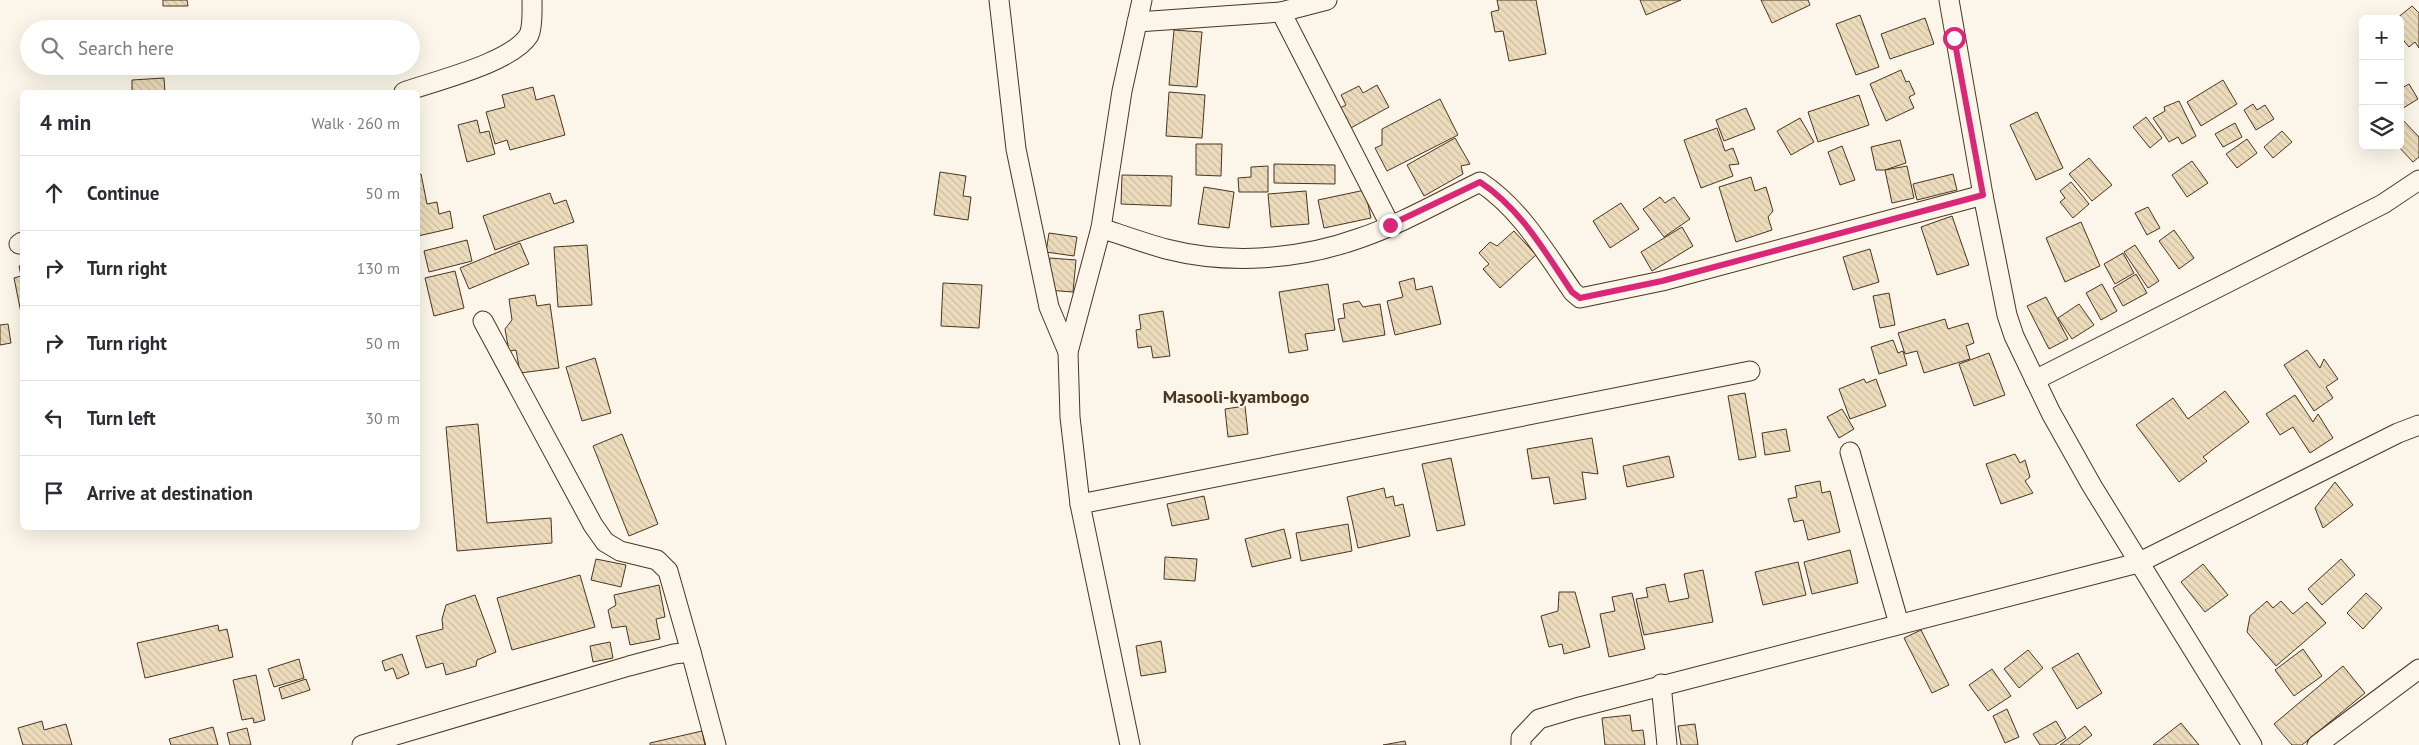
<!DOCTYPE html>
<html lang="en">
<head>
<meta charset="utf-8">
<style>
	body { margin:0; font-family:"PT Sans",sans-serif; background:#f2f2f3; color:#2b2b33 }
	.controls { position:absolute; right:15px; top:15px; display:grid; overflow:hidden; border-radius:8px; box-shadow:0 5px 20px #0002 }
	.controls button { width:45px; height:45px; display:grid; place-items:center; padding:0; border:0; border-bottom:1px solid #e1e1e2; background:#fff; color:#2b2b33; font:25px sans-serif }
	.stop { position:absolute; width:15px; height:15px; margin:-11px; border:4px solid #db2777; border-radius:50%; background:#fff }
	.stop.end { background:#db2777; border-color:#fff; box-shadow:0 1px 5px #0008 }
	.list { margin:0; padding:0; list-style:none }
	h2 { display:flex; justify-content:space-between; align-items:center; height:65px; margin:0; padding:0 20px; font-size:21px }
	h2 small { font-size:16px; font-weight:400; color:#7c7c81 }
	.list li { display:grid; grid-template-columns:32px 1fr auto; gap:15px; align-items:center; box-sizing:border-box; height:75px; padding:0 20px; border-top:1px solid #e1e1e2 }
	.list b { display:block; font-size:19px; white-space:nowrap }
	.list em { font-size:16px; font-style:normal; color:#7c7c81 }
	.icon { flex:none; width:28px; height:28px; fill:none; stroke:currentColor; stroke-width:2; stroke-linecap:round; stroke-linejoin:round }
	.map { position:relative; flex:none; width:2419px; height:745px; overflow:hidden }
	.search { position:absolute; background:#fff; box-shadow:0 5px 20px #0002; left:20px; top:20px; width:400px; height:55px; display:flex; align-items:center; gap:12px; box-sizing:border-box; padding:0 18px; border-radius:28px; color:#7c7c81; font-size:19px }
	.panel { position:absolute; background:#fff; box-shadow:0 5px 20px #0002; left:20px; top:90px; width:400px; height:440px; border-radius:8px }
	.map>svg:first-child { display:block }
</style>
</head>
<body>
<div class="map">
<svg width="2419" height="745" viewBox="0 0 2419 745">
	<defs>
		<pattern id="building-back-hatch" width="6" height="6" patternUnits="userSpaceOnUse" patternTransform="scale(1.25)"><rect width="6" height="6" fill="#ecdcbc"/><path d="M-1 5l2 2M0 0l6 6M5-1l2 2" fill="none" stroke="#ccbda1"/></pattern>
	</defs>
	<rect width="100%" height="100%" fill="#fbf6e9"/>
	<!-- building -->
	<g fill="url(#building-back-hatch)" stroke="#4a3520">
		<polygon points="163,0 187,0 188,6 163,6"/>
		<polygon points="1497,0 1536,0 1546,54 1509,61 1503,31 1495,32 1491,12 1499,10"/>
		<polygon points="1640,0 1681,0 1646,15"/>
		<polygon points="1761,0 1808,0 1810,5 1772,23"/>
		<polygon points="2412,6 2419,13 2419,48 2415,42 2409,47 2400,36 2400,19 2396,19"/>
		<polygon points="1860,15 1879,67 1856,75 1836,24"/>
		<polygon points="1925,18 1934,44 1890,59 1881,34"/>
		<polygon points="1174,30 1202,32 1197,87 1169,85"/>
		<polygon points="1901,70 1906,82 1909,81 1915,94 1909,97 1914,108 1886,121 1870,84"/>
		<polygon points="164,78 165,92 132,92 132,80"/>
		<polygon points="2223,80 2237,104 2201,126 2187,102"/>
		<polygon points="2409,84 2418,99 2400,110 2400,89"/>
		<polygon points="1377,85 1389,107 1349,129 1338,109 1346,105 1341,95 1359,86 1363,93"/>
		<polygon points="533,87 536,100 554,95 565,135 510,150 507,140 495,144 486,112 505,107 502,95"/>
		<polygon points="1169,92 1205,95 1202,138 1166,136"/>
		<polygon points="1859,95 1869,125 1818,142 1808,112"/>
		<polygon points="1440,99 1458,135 1387,171 1375,148 1382,145 1382,129"/>
		<polygon points="2179,101 2196,136 2182,144 2178,137 2169,142 2153,118 2165,111 2164,107"/>
		<polygon points="2253,104 2257,110 2265,105 2274,119 2256,130 2244,110"/>
		<polygon points="1746,108 1755,129 1724,141 1716,120"/>
		<polygon points="2037,112 2063,168 2036,180 2010,125"/>
		<polygon points="2146,117 2162,138 2150,148 2133,127"/>
		<polygon points="2400,117 2419,137 2419,157 2413,162 2398,146 2400,146"/>
		<polygon points="1800,118 1814,142 1791,155 1777,131"/>
		<polygon points="477,120 480,133 489,131 495,154 467,162 458,125"/>
		<polygon points="2235,123 2242,137 2223,147 2215,134"/>
		<polygon points="1717,128 1725,151 1733,148 1739,164 1729,165 1733,176 1701,188 1684,140"/>
		<polygon points="2282,131 2292,142 2273,158 2264,147"/>
		<polygon points="1455,138 1470,164 1461,166 1463,174 1424,196 1407,165"/>
		<polygon points="2247,139 2257,153 2237,168 2226,154"/>
		<polygon points="1900,140 1906,163 1885,170 1876,170 1871,147"/>
		<polygon points="1196,144 1222,144 1221,176 1196,175"/>
		<polygon points="1842,146 1855,180 1840,185 1828,152"/>
		<polygon points="2089,158 2112,185 2092,201 2069,174"/>
		<polygon points="2192,161 2208,183 2187,197 2172,175"/>
		<polygon points="1274,164 1335,165 1335,184 1274,183"/>
		<polygon points="1268,166 1268,192 1239,192 1238,178 1251,177 1251,167"/>
		<polygon points="1907,166 1914,198 1892,203 1885,170"/>
		<polygon points="940,172 966,176 963,196 971,197 968,220 934,215"/>
		<polygon points="421,174 427,204 437,202 439,214 450,211 453,228 418,236 418,175"/>
		<polygon points="1953,174 1957,190 1917,200 1913,184"/>
		<polygon points="1122,175 1172,176 1171,206 1121,204"/>
		<polygon points="1751,177 1755,191 1766,187 1773,211 1768,217 1772,230 1736,242 1719,187"/>
		<polygon points="2071,182 2089,204 2073,218 2060,202 2065,198 2060,191"/>
		<polygon points="1204,187 1234,192 1229,228 1198,224"/>
		<polygon points="1365,190 1371,218 1324,228 1318,200"/>
		<polygon points="1306,191 1309,224 1271,227 1268,194"/>
		<polygon points="550,193 554,204 566,200 574,222 495,250 483,216"/>
		<polygon points="1660,197 1665,203 1674,197 1690,219 1664,237 1643,209"/>
		<polygon points="1621,203 1639,229 1610,248 1593,221"/>
		<polygon points="2148,207 2160,228 2147,235 2135,213"/>
		<polygon points="1952,216 1969,265 1937,275 1921,227"/>
		<polygon points="2081,222 2100,266 2065,282 2046,238"/>
		<polygon points="1682,227 1693,246 1652,271 1641,252"/>
		<polygon points="2174,230 2194,258 2179,269 2159,241"/>
		<polygon points="1514,231 1536,255 1500,288 1483,269 1489,264 1479,253 1490,242 1497,246"/>
		<polygon points="1049,233 1077,237 1074,256 1046,252"/>
		<polygon points="467,240 472,261 429,272 424,251"/>
		<polygon points="520,243 529,264 469,289 460,268"/>
		<polygon points="587,245 592,305 558,307 554,247"/>
		<polygon points="2135,245 2159,281 2148,288 2124,252"/>
		<polygon points="1870,249 1879,282 1853,290 1843,257"/>
		<polygon points="2123,253 2134,273 2115,284 2104,264"/>
		<polygon points="1050,258 1076,260 1073,292 1047,290"/>
		<polygon points="22,265 22,313 21,313 14,278 21,276 19,266"/>
		<polygon points="455,271 464,308 434,316 425,278"/>
		<polygon points="2136,274 2147,293 2123,306 2113,288"/>
		<polygon points="1414,278 1416,290 1432,286 1441,324 1395,335 1387,301 1403,297 1399,282"/>
		<polygon points="943,283 982,285 979,328 941,326"/>
		<polygon points="1328,284 1335,330 1305,334 1308,350 1289,353 1279,292"/>
		<polygon points="2102,284 2117,311 2101,320 2086,293"/>
		<polygon points="1889,293 1895,325 1880,328 1873,296"/>
		<polygon points="535,295 537,306 550,304 559,368 520,373 516,350 509,351 505,329 512,320 509,299"/>
		<polygon points="2046,297 2068,339 2049,349 2027,306"/>
		<polygon points="1359,301 1363,307 1380,304 1385,335 1343,342 1338,319 1345,318 1343,304"/>
		<polygon points="2079,304 2094,325 2072,339 2058,318"/>
		<polygon points="1163,311 1170,356 1153,358 1151,346 1138,348 1136,330 1141,329 1139,315"/>
		<polygon points="1945,319 1948,329 1968,323 1974,343 1966,346 1970,359 1924,373 1917,351 1905,354 1898,333"/>
		<polygon points="8,324 11,343 0,345 0,325"/>
		<polygon points="1893,340 1898,353 1903,351 1907,365 1879,374 1871,347"/>
		<polygon points="2307,350 2320,368 2324,359 2338,379 2326,387 2333,398 2314,411 2284,365"/>
		<polygon points="1989,353 2005,395 1974,406 1959,364"/>
		<polygon points="595,358 611,413 582,421 566,367"/>
		<polygon points="1864,379 1866,383 1876,379 1886,406 1850,419 1839,389"/>
		<polygon points="2225,391 2249,422 2203,457 2207,461 2179,482 2136,425 2173,398 2188,419"/>
		<polygon points="1745,393 1756,457 1739,460 1728,396"/>
		<polygon points="2295,395 2313,422 2318,414 2333,438 2310,453 2293,427 2280,435 2266,414"/>
		<polygon points="1245,406 1248,434 1228,437 1225,409"/>
		<polygon points="1842,409 1854,429 1839,438 1827,417"/>
		<polygon points="478,424 487,523 551,518 552,543 457,551 446,427"/>
		<polygon points="1786,429 1790,451 1765,455 1762,433"/>
		<polygon points="622,434 658,524 629,536 593,446"/>
		<polygon points="1592,438 1598,474 1582,472 1586,499 1554,504 1549,477 1532,479 1527,449"/>
		<polygon points="2015,454 2020,463 2025,460 2030,477 2025,481 2033,493 2001,504 1986,464"/>
		<polygon points="1669,456 1674,477 1627,487 1623,466"/>
		<polygon points="1451,458 1465,525 1437,531 1422,464"/>
		<polygon points="1820,481 1822,493 1830,491 1840,532 1808,540 1803,520 1794,522 1788,499 1797,497 1795,486"/>
		<polygon points="2335,482 2353,505 2323,528 2315,508"/>
		<polygon points="1384,488 1386,498 1393,496 1395,506 1403,504 1410,536 1358,548 1347,497"/>
		<polygon points="1204,496 1209,519 1172,526 1167,504"/>
		<polygon points="1348,524 1352,551 1301,561 1296,533"/>
		<polygon points="1284,529 1291,558 1252,567 1245,539"/>
		<polygon points="1850,550 1858,583 1812,594 1804,562"/>
		<polygon points="1165,557 1197,559 1195,581 1164,579"/>
		<polygon points="596,559 626,565 621,587 591,580"/>
		<polygon points="2341,559 2355,575 2322,605 2308,589"/>
		<polygon points="1798,562 1806,595 1763,605 1755,572"/>
		<polygon points="2203,564 2228,595 2205,612 2181,582"/>
		<polygon points="1703,570 1713,622 1644,635 1636,599 1648,597 1646,588 1665,584 1669,602 1689,598 1684,574"/>
		<polygon points="580,575 595,627 512,650 497,598"/>
		<polygon points="659,585 665,617 656,619 660,639 630,645 626,626 612,628 608,610 616,605 614,595"/>
		<polygon points="1559,592 1575,592 1590,647 1564,654 1562,644 1549,647 1541,616 1558,611"/>
		<polygon points="1632,593 1645,649 1609,657 1600,614 1615,611 1612,597"/>
		<polygon points="2366,593 2382,608 2363,629 2347,613"/>
		<polygon points="475,595 496,652 477,660 476,666 446,675 443,663 426,668 416,636 443,629 442,619 446,605"/>
		<polygon points="2267,601 2273,608 2281,601 2293,614 2307,602 2326,623 2276,666 2247,632 2250,616"/>
		<polygon points="218,625 219,631 227,629 233,657 145,678 137,643"/>
		<polygon points="1921,630 1949,685 1932,693 1904,638"/>
		<polygon points="1161,641 1166,672 1141,676 1136,646"/>
		<polygon points="610,642 613,658 593,662 590,646"/>
		<polygon points="2303,649 2322,676 2294,696 2275,670"/>
		<polygon points="2028,650 2043,668 2019,688 2004,669"/>
		<polygon points="2078,653 2102,693 2077,709 2052,668"/>
		<polygon points="402,654 409,674 397,679 393,668 385,671 382,661"/>
		<polygon points="299,659 304,678 274,687 268,669"/>
		<polygon points="2343,666 2365,693 2302,745 2292,745 2274,724"/>
		<polygon points="1992,669 2011,696 1988,711 1969,685"/>
		<polygon points="256,675 265,720 254,723 253,718 242,720 233,680"/>
		<polygon points="306,679 310,690 282,699 279,688"/>
		<polygon points="2007,709 2019,737 2005,743 1993,716"/>
		<polygon points="1630,715 1632,731 1643,730 1645,745 1605,745 1602,718"/>
		<polygon points="42,721 44,730 66,724 72,745 23,745 18,728"/>
		<polygon points="2056,721 2066,738 2055,745 2040,745 2033,734"/>
		<polygon points="2181,723 2199,745 2153,745"/>
		<polygon points="1695,724 1698,745 1681,745 1678,726"/>
		<polygon points="2085,726 2092,735 2079,745 2060,745"/>
		<polygon points="213,727 218,745 171,745 169,739"/>
		<polygon points="247,728 251,745 230,745 227,733"/>
		<polygon points="702,731 705,745 650,745 650,743"/>
		<polygon points="1405,741 1406,745 1383,745"/>
	</g>
	<g fill="none" stroke-linecap="round" stroke-linejoin="round">
		<defs>
			<g id="street">
				<polyline points="999,0 1016,149 1049,307 1068,352"/>
				<polyline points="1949,0 1983,195 2007,315 2014,336 2051,413 2092,486 2252,745"/>
				<polyline points="1281,12 1390,225"/>
				<polyline points="1137,22 1281,12 1327,0"/>
				<path d="M404,92c30,-11 108,-29 125,-57 4,-9 3,-25 3,-35"/>
				<path d="M1101,228c21,7 43,15 65,21 63,16 133,11 194,-11 41,-14 81,-37 120,-56 41,27 65,70 93,110l7,6 82,-17 321,-86"/>
				<polyline points="19,244 22,242"/>
				<polyline points="483,321 593,525 605,542 620,551 657,560 668,571 691,652"/>
				<polyline points="2035,380 2383,204 2419,180"/>
				<polyline points="1850,452 1899,624"/>
				<polyline points="1080,504 1750,371"/>
				<polyline points="1661,684 1667,745"/>
				<polyline points="362,745 629,666 674,654 691,652 716,745"/>
				<polyline points="1130,745 1080,504 1070,417 1068,352 1101,228 1122,91 1142,0"/>
				<polyline points="1521,745 1521,738 1539,719 1576,708 2138,563 2398,433 2419,425"/>
				<polyline points="2317,745 2419,669"/>
			</g>
		</defs>
		<!-- street casing -->
		<use href="#street" stroke="#4a3520" stroke-width="21"/>
		<!-- street -->
		<use href="#street" stroke="#fbf6e9" stroke-width="19"/>
	</g>
	<g fill="none" stroke-linecap="round" stroke-linejoin="round">
		<!-- route -->
		<path stroke="#db2777" stroke-width="6" d="M1390,225l90,-43c41,27 65,70 92,110l8,6 82,-17 321,-86 -29,-157"/>
	</g>
	<g text-anchor="middle" stroke-width="4" stroke-linejoin="round" paint-order="stroke">
		<!-- quarter labels -->
		<g font-size="18" font-weight="bold" fill="#4a3520" stroke="#fbf6e9">
			<text x="1236" y="403">Masooli-kyambogo</text>
		</g>
	</g>
</svg>
<div class="controls">
<button>+</button>
<button>−</button>
<button><svg class="icon" aria-label="layers" viewBox="0 0 24 24"><path d="M12 4l9 5-9 5-9-5zM3 14l9 5 9-5"/></svg></button>
</div>
<div class="stop" style="left:1954px;top:38px"></div>
<div class="stop end" style="left:1390px;top:225px"></div>
<div class="search"><svg class="icon" aria-label="search" viewBox="0 0 24 24"><circle cx="10" cy="10" r="6"/><path d="M15 15l6 6"/></svg>Search here</div>
<section class="panel">
<h2>4 min<small>Walk · 260 m</small></h2>
<ul class="list">
<li><svg class="icon" aria-label="ahead" viewBox="0 0 24 24"><path d="M12 20V5M6 11l6-6 6 6"/></svg><div><b>Continue</b></div><em>50 m</em></li>
<li><svg class="icon" aria-label="right" viewBox="0 0 24 24"><path d="M7 20v-9h11M14 6l5 5-5 5"/></svg><div><b>Turn right</b></div><em>130 m</em></li>
<li><svg class="icon" aria-label="right" viewBox="0 0 24 24"><path d="M7 20v-9h11M14 6l5 5-5 5"/></svg><div><b>Turn right</b></div><em>50 m</em></li>
<li><svg class="icon" aria-label="left" viewBox="0 0 24 24"><path d="M17 20v-9H6M10 6l-5 5 5 5"/></svg><div><b>Turn left</b></div><em>30 m</em></li>
<li><svg class="icon" aria-label="arrive" viewBox="0 0 24 24"><path d="M6 21V4h12l-3 4 3 4H6"/></svg><div><b>Arrive at destination</b></div></li>
</ul>
</section>
</div>
</body>
</html>
